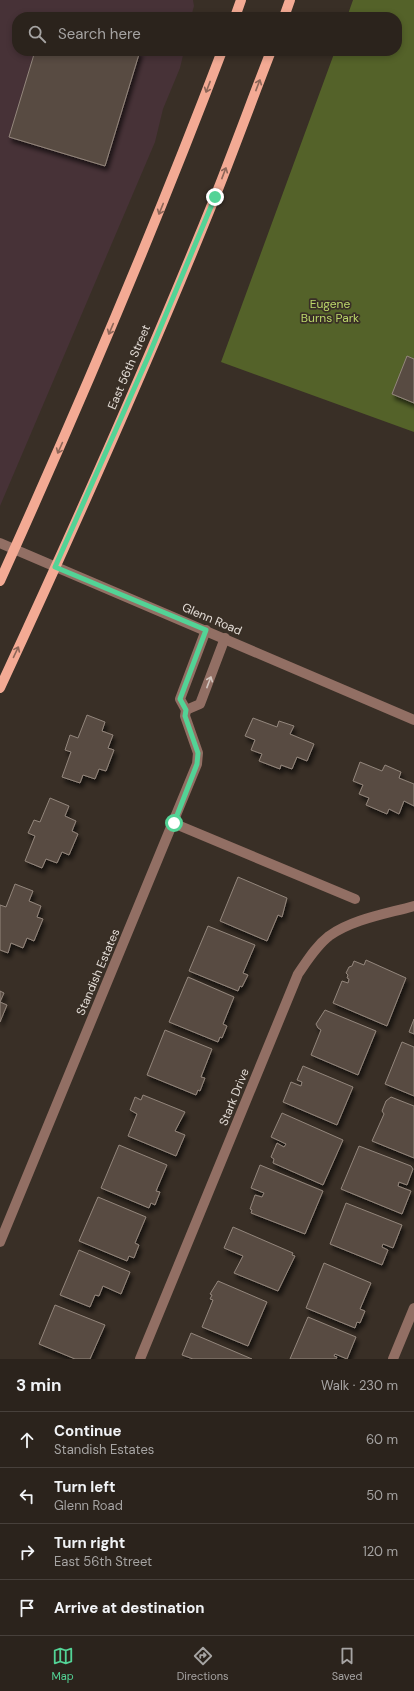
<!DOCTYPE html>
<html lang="en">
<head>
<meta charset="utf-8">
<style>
	body { margin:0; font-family:"DM Sans",sans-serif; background:#372f29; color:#f1f3f6 }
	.stop { position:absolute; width:12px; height:12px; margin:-9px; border:3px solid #53d396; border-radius:50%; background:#fff }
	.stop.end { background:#53d396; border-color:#fff; box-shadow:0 1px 4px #0008 }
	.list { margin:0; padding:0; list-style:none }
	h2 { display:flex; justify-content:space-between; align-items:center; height:52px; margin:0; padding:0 16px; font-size:17px }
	h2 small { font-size:13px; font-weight:400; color:#a6a4a3 }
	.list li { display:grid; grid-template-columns:26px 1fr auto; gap:12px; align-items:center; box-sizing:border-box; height:56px; padding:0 16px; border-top:1px solid #47403b }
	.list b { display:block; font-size:15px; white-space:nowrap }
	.list p { margin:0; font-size:13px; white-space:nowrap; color:#a6a4a3 }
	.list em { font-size:13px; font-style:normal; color:#a6a4a3 }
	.icon { flex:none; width:22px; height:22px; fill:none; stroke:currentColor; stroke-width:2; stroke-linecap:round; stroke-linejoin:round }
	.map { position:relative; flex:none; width:414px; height:1359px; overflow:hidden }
	.search { position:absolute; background:#2b231c; box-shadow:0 2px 6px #0003; left:12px; right:12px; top:12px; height:44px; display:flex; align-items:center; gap:10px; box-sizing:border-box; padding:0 14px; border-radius:16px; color:#a6a4a3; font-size:15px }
	.sheet { height:276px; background:#2b231c }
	nav { display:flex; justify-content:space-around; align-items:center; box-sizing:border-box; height:56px; border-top:1px solid #47403b; background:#2b231c; font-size:11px; color:#a6a4a3 }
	nav a { display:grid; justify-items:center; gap:2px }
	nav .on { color:#53d396 }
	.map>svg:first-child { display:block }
</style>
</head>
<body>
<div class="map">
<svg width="414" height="1359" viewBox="0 0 414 1359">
	<defs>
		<filter id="shadow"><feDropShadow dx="2.5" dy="4.5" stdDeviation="2" flood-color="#0009"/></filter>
	</defs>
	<rect width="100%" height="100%" fill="#392f26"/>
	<!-- commercial -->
	<polygon fill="#473237" points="0,0 193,0 194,6 191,17 17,17 17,51 184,51 180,68 163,109 155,142 0,506"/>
	<!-- green -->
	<polygon fill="#546229" points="353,0 414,0 414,432 221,362 335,51 397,51 397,17 347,17"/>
	<!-- building -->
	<g fill="#594c43" stroke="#93867c" filter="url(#shadow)">
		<polygon points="35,51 140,51 105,166 9,137"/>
		<polygon points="407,356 414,359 414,403 392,394"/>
		<polygon points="87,715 105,722 102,731 113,735 108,748 114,750 106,771 99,769 95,779 83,775 80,783 62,777 71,752 65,750 70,735 78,738"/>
		<polygon points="253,718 277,727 279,721 294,726 290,734 314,744 307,761 297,757 292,769 281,765 280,769 259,761 262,754 251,750 255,740 245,736"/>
		<polygon points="360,762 382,771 385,765 401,772 399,778 414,784 414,806 404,801 399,814 389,809 387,814 366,805 369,798 359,794 363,785 353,781"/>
		<polygon points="50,798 69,806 65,816 76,821 72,831 78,834 69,855 62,852 57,863 46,859 42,868 25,861 35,836 28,833 34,820 40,822"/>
		<polygon points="238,877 287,898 282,917 278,915 267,941 220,921"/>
		<polygon points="15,884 33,891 29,901 41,906 37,917 43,919 34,941 27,938 23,948 11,943 8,953 0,950 0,905 6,907"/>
		<polygon points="208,926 255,945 243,973 248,975 242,987 240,986 238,991 189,971"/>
		<polygon points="366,960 406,978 387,1026 333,1003 342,981 348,983 349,979 347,978 348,975 346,973 349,967 352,966 354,961 364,965"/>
		<polygon points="188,977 234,997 223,1024 227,1026 222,1038 220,1037 218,1042 169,1022"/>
		<polygon points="0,991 4,993 0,1002 7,1005 0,1022"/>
		<polygon points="325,1010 376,1031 358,1075 311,1055 321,1030 318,1028 316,1024"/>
		<polygon points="414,1019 414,1034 409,1032"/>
		<polygon points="165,1030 212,1049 201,1077 205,1078 200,1091 198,1090 196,1095 147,1075"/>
		<polygon points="402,1042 414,1047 414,1096 385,1084"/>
		<polygon points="303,1066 353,1087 337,1125 283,1102 291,1082 301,1086 302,1082 297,1080"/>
		<polygon points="143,1095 185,1112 175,1131 185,1135 176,1156 128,1136 137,1114 130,1110 135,1097 141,1100"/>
		<polygon points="391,1097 414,1106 414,1158 372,1141 384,1114 382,1111 386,1101"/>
		<polygon points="282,1113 343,1140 323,1185 273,1163 274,1159 271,1157 277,1143 284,1147 286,1144 271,1137"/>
		<polygon points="119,1145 167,1165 156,1191 160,1192 155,1205 151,1203 149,1208 101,1188"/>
		<polygon points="359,1146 411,1166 413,1169 407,1185 399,1182 398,1186 411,1191 402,1214 341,1189"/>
		<polygon points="260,1165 323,1191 305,1234 251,1213 252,1210 250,1209 255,1195 262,1197 264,1193 251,1188"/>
		<polygon points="98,1197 146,1217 135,1243 139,1245 134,1258 129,1256 127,1261 79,1241"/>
		<polygon points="346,1203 402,1225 393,1248 383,1244 382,1247 388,1250 382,1265 330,1244"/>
		<polygon points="233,1227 293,1253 292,1255 295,1256 278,1291 234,1273 243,1256 224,1248"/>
		<polygon points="79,1250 130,1272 121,1294 103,1286 99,1296 95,1295 90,1307 60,1295"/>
		<polygon points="324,1263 371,1283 360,1309 365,1311 360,1323 357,1322 355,1328 306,1308"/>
		<polygon points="218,1281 267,1302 248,1346 202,1327 213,1300 210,1299 212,1295 210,1294"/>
		<polygon points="55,1305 105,1325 90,1359 75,1359 39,1344"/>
		<polygon points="308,1317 356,1337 347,1359 335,1354 334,1356 337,1357 336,1359 290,1359"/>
		<polygon points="191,1333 252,1359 193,1359 182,1355"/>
	</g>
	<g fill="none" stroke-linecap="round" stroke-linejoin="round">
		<!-- minor -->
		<g stroke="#926f64" stroke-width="10">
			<polyline points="0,543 414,720"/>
			<polyline points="186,710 200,704 225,638"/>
			<polyline points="173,823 355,899"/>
			<polyline points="0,1242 197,764 198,753 185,716 186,710 180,699 206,630"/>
			<path d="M140,1359l158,-385c9,-13 18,-28 31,-38 24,-17 57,-22 85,-30"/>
			<polyline points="393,1359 414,1308"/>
		</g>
		<!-- major -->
		<g stroke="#f3aa94" stroke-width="10">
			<polyline points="235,17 241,0"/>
			<polyline points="284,17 290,0"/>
			<path d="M0,581c79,-175 154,-351 222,-530"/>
			<path d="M0,688c75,-162 148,-325 215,-491 19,-48 37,-97 56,-146"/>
		</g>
	</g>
	<!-- one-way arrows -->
	<defs><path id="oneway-shaft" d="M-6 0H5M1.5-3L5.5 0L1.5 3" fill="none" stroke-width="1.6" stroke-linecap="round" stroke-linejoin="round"/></defs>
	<g stroke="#8d6658">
		<use href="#oneway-shaft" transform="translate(258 85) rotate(-69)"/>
		<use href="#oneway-shaft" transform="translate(208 87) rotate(111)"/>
		<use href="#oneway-shaft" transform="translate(224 173) rotate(-69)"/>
		<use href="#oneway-shaft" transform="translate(161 209) rotate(112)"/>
		<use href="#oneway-shaft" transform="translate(111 329) rotate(113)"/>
		<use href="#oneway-shaft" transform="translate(60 448) rotate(114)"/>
		<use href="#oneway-shaft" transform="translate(16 652) rotate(-65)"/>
	</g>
	<use stroke="#d2c5be" href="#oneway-shaft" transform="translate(209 682) rotate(-69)"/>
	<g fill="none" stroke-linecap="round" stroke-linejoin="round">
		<!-- route -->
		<polyline stroke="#53d396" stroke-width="5" points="174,823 197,764 198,753 185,716 186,710 180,699 206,630 55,567 149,355 215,197"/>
	</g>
	<g text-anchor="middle" stroke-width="3.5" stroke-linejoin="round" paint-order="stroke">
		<!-- park labels -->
		<g font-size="12" fill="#bbd66a" stroke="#392f26">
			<text x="330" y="308">Eugene<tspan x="330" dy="14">Burns Park</tspan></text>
		</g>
		<!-- street labels -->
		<g font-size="12" fill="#e2dbd5" stroke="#392f26">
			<text transform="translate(129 367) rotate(-67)" y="4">East 56th Street</text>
			<text transform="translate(212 619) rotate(23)" y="4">Glenn Road</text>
			<text transform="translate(98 972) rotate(-67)" y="4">Standish Estates</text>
			<text transform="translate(234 1097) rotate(-68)" y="4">Stark Drive</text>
		</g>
	</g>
</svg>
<div class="stop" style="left:174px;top:823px"></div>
<div class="stop end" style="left:215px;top:197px"></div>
<div class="search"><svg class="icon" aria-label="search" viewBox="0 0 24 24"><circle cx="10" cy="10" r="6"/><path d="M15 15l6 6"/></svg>Search here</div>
</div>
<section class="sheet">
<h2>3 min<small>Walk · 230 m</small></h2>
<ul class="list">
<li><svg class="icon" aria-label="ahead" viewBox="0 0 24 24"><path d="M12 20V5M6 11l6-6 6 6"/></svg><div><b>Continue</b><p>Standish Estates</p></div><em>60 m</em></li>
<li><svg class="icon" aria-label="left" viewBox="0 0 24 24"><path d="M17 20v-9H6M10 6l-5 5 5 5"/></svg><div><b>Turn left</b><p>Glenn Road</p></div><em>50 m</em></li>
<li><svg class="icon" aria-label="right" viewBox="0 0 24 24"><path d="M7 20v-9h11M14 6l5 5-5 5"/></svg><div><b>Turn right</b><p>East 56th Street</p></div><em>120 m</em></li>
<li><svg class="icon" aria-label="arrive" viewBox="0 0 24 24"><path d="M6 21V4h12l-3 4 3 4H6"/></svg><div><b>Arrive at destination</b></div></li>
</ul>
</section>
<nav>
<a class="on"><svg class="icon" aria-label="map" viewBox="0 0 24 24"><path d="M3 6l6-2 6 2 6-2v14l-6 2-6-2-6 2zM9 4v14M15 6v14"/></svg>Map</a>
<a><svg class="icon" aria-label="directions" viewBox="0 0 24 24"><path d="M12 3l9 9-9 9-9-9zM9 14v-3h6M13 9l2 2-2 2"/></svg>Directions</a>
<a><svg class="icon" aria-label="saved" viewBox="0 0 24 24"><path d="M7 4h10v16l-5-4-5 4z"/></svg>Saved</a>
</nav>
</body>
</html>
